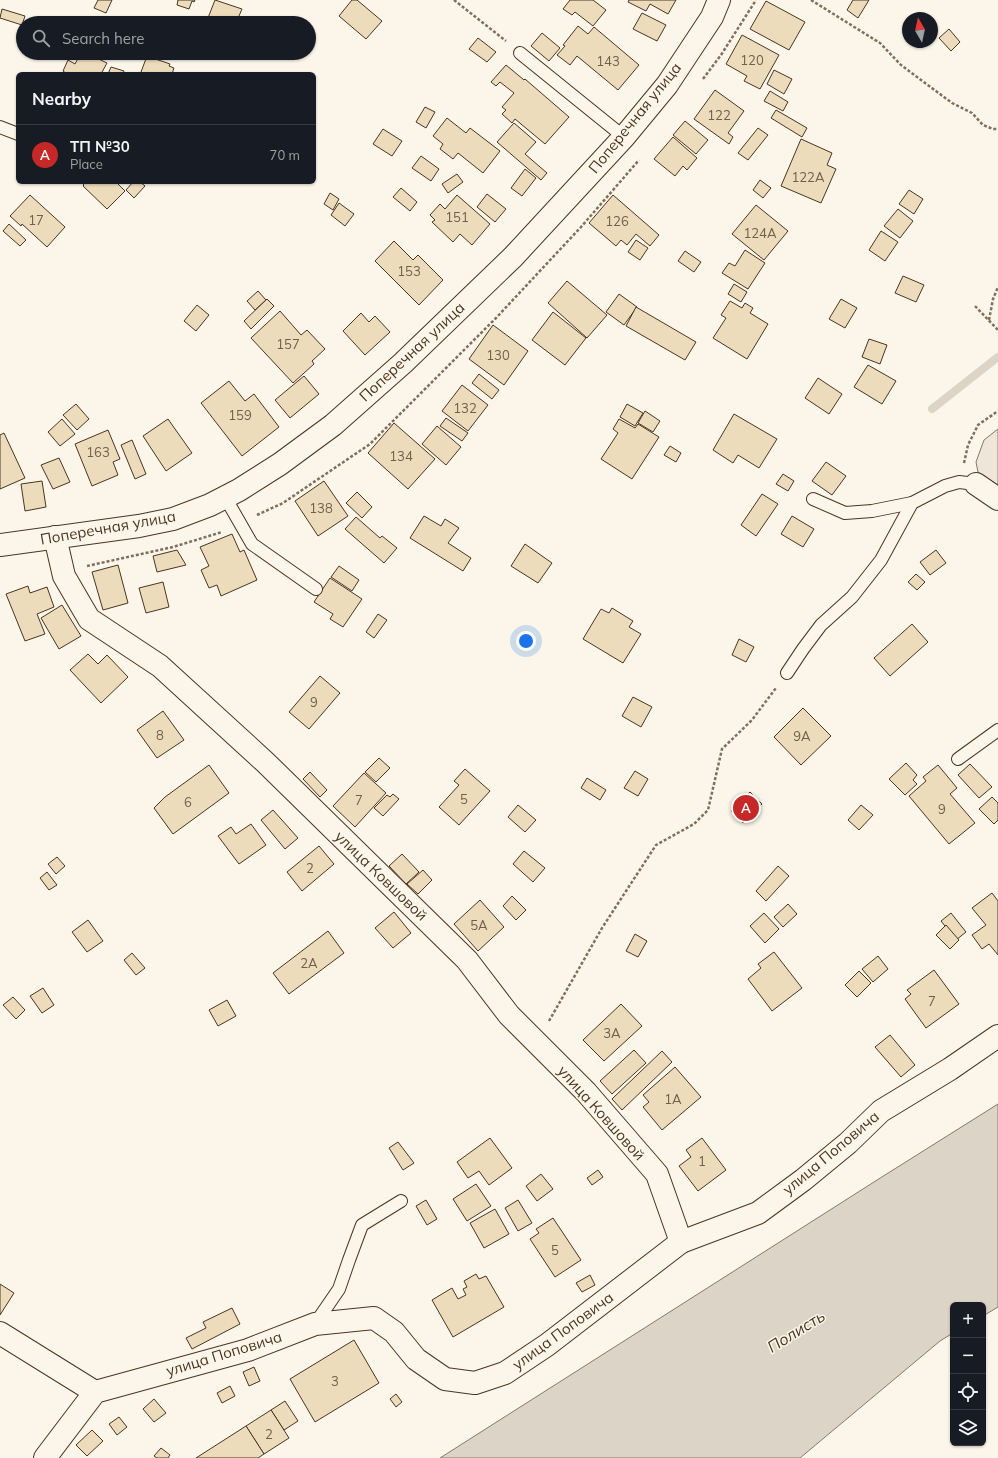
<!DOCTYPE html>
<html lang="en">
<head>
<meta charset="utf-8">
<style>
	body { margin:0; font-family:Mulish,sans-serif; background:#20242c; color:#f1f3f6 }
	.controls { position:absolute; right:12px; bottom:12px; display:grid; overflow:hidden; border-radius:6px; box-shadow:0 1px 3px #0004 }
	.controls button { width:36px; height:36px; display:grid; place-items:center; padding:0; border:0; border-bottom:1px solid #363941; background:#171b24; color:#f1f3f6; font:20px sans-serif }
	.compass { position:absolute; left:902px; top:12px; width:36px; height:36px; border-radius:50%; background:#171b24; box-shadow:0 1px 3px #0004; rotate:351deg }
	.you { position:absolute; left:526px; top:641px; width:14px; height:14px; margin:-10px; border:3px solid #fff; border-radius:50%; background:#1a73e8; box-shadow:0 0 0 6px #1a73e833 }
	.badge { display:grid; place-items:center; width:26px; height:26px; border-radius:50%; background:#c62828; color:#fff; font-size:13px; font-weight:700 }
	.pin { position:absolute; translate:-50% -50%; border:2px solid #fff; box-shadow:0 1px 4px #0006 }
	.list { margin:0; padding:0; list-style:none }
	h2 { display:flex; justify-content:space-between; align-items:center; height:52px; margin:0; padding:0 16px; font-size:17px }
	h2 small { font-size:13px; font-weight:400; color:#9ea1a6 }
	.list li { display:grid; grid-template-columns:26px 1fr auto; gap:12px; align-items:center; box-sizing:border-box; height:60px; padding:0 16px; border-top:1px solid #363941 }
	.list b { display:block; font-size:15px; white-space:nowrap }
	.list p { margin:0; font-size:13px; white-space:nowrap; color:#9ea1a6 }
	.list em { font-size:13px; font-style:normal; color:#9ea1a6 }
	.icon { flex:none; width:22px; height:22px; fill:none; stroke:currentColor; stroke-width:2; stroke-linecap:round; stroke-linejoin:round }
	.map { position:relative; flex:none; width:998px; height:1458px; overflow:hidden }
	.search { position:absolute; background:#171b24; box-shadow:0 1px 3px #0004; left:16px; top:16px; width:300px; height:44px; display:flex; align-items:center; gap:10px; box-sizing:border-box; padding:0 14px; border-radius:22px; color:#9ea1a6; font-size:15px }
	.panel { position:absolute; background:#171b24; box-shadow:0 1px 3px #0004; left:16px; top:72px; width:300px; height:112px; border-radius:6px }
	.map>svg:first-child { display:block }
</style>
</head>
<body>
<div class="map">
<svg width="998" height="1458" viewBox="0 0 998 1458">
	<rect width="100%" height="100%" fill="#fbf6e9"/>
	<!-- green -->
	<polygon fill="#ede6d9" stroke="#887966" points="998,429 998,485 978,472 976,462 984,440"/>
	<!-- water -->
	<polygon fill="#dcd4c6" stroke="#887966" points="998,1104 998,1307 983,1316 983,1305 953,1305 953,1333 940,1341 800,1458 440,1458 885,1175"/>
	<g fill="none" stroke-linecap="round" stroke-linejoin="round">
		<!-- stream -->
		<polyline stroke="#dcd4c6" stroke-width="8" points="932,409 998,357"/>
	</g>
	<!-- building -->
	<g fill="#ecdcbc" stroke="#4a3520">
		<polygon points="98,0 112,0 106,13 94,8"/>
		<polygon points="178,0 195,0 194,2 192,1 189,9 177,5"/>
		<polygon points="215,0 242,9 236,23 206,23"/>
		<polygon points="352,0 357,0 382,21 366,39 339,16"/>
		<polygon points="570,0 593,0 606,10 593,26 575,12 572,15 563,9"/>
		<polygon points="629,0 676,0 668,14 650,4 646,11 628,2"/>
		<polygon points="853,0 869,0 858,18 847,10"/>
		<polygon points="766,1 805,22 789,50 750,29"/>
		<polygon points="2,9 25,16 22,25 0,18"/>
		<polygon points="642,13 666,25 657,41 633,29"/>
		<polygon points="578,26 588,34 594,27 639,65 618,90 577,56 570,65 557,55 565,46 563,45"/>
		<polygon points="949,29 960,42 951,51 939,38"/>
		<polygon points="542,33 560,48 549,61 531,46"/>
		<polygon points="742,35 779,55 760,89 744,81 747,76 726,64"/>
		<polygon points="478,38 496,52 487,62 469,49"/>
		<polygon points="81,53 86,53 107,63 101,74 67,74 63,71 68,60 75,64"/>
		<polygon points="147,56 170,64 169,66 174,68 172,74 146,74 141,72"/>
		<polygon points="506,65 524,80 525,79 569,117 545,144 515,119 512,123 502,114 506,110 502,107 514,93 500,82 496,86 491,82"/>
		<polygon points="111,67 124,71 123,74 108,74"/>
		<polygon points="774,70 792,79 784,94 767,84"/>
		<polygon points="715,90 744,111 728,133 733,137 729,144 694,119"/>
		<polygon points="770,91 788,102 783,111 764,101"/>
		<polygon points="425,107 435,112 426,128 416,122"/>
		<polygon points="776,110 807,128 802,137 771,118"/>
		<polygon points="447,118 466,133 470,128 500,151 483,173 458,153 453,159 440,149 443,144 433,136"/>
		<polygon points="685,121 708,140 696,154 673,135"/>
		<polygon points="514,123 536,142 525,154 547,173 541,180 497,142"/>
		<polygon points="758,128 768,135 748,160 738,153"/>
		<polygon points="383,129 402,141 392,156 373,144"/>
		<polygon points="673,137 697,158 687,170 683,166 675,176 654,159"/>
		<polygon points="801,139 832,153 827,165 836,169 821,203 781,186"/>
		<polygon points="421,156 439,169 431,181 412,168"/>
		<polygon points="525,169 536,178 522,196 511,188"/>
		<polygon points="457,174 463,182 448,193 442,184"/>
		<polygon points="760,180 771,188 763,198 753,190"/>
		<polygon points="81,182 116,182 125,191 107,209 83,186 84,185"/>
		<polygon points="133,182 140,182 145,186 134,198 126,190"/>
		<polygon points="401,188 417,202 410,211 393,197"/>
		<polygon points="909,190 923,199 914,214 899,204"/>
		<polygon points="330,193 339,199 333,210 324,204"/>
		<polygon points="487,194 506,209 495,222 477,207"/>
		<polygon points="30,195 65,227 47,247 22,224 21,226 10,216"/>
		<polygon points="457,195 490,224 472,245 460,234 453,242 432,222 435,220 430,215 440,204 445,209"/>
		<polygon points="613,195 659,235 650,246 636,234 627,245 621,240 616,246 589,223"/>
		<polygon points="339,203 354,214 345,226 331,215"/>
		<polygon points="756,205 788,231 764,260 732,234"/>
		<polygon points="898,209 913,221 900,238 884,226"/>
		<polygon points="9,224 26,240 20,246 3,231"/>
		<polygon points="881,231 898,242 885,261 869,250"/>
		<polygon points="636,240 648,248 640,260 628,252"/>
		<polygon points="394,241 413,260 418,255 443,280 419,305 375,261"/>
		<polygon points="745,250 765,263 748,289 722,273 729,263 735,266"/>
		<polygon points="685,251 701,262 694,272 678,261"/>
		<polygon points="903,276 924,285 916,302 895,293"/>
		<polygon points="567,281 607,315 587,338 548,303"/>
		<polygon points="734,284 747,292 741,302 728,294"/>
		<polygon points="258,291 266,300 255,310 247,301"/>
		<polygon points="619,294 637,307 624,325 606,312"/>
		<polygon points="267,299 274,306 251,329 244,321"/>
		<polygon points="841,299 857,308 845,328 829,319"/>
		<polygon points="730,301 742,308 745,303 753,308 750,313 768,324 747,359 713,338 726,318 721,315"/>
		<polygon points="197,305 209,315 196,331 184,321"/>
		<polygon points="636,307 696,342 685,360 626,326"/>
		<polygon points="280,311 301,335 307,330 325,349 312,361 314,364 293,383 251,338"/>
		<polygon points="553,312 586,338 565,365 532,340"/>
		<polygon points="361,313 369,322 375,316 390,332 365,355 343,331"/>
		<polygon points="493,325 528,351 504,385 469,359"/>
		<polygon points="869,339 887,345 880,364 862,357"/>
		<polygon points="868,365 896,381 882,404 854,387"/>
		<polygon points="479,374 499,390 492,399 472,383"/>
		<polygon points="304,376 319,394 290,418 275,400"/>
		<polygon points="818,378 842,394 829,414 805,398"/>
		<polygon points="229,381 245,401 254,394 279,427 242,456 201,403"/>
		<polygon points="462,385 488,405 468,431 442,411"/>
		<polygon points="76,404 89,419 77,430 63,415"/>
		<polygon points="627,404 643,413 635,426 620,417"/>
		<polygon points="645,411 660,421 653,432 638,423"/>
		<polygon points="734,414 777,439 759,468 738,455 733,463 713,450"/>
		<polygon points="446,418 468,433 462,441 440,426"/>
		<polygon points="62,419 75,434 60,446 48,432"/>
		<polygon points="168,419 192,453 166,471 143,436"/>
		<polygon points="619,419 635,428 638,424 659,437 632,479 601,459 618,433 613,429"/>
		<polygon points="394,423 435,459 408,489 368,453"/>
		<polygon points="437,426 461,447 446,465 422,444"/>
		<polygon points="108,430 120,459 113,462 118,475 92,486 75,444"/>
		<polygon points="4,433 25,478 0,489 0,435"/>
		<polygon points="132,440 146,474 135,479 121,445"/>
		<polygon points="670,446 681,453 676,462 664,455"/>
		<polygon points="59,458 70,482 53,489 41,465"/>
		<polygon points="826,462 846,476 832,495 812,481"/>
		<polygon points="783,474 794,481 788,491 776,484"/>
		<polygon points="42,481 46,507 25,511 21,484"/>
		<polygon points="324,481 348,516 318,536 295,501"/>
		<polygon points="357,492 372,507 362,518 346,503"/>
		<polygon points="762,494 778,504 756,536 741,525"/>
		<polygon points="424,516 441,526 445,519 459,528 448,543 471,558 463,571 410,538"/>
		<polygon points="792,516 814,529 803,547 781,534"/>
		<polygon points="356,517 380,538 382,536 397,548 384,563 345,529"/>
		<polygon points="232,534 240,552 244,550 257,580 221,596 217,585 209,588 201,570 209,566 200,547"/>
		<polygon points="525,544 552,563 538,583 511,566"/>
		<polygon points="177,550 186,565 157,572 153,556"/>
		<polygon points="936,550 946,563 930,575 920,562"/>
		<polygon points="118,565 128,603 103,610 92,572"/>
		<polygon points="339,566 359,580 352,591 331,577"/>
		<polygon points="916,574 925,582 917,590 908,582"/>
		<polygon points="330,578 362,599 343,627 330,619 333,614 314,602"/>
		<polygon points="163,582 169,607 146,613 139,588"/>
		<polygon points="28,586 30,593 47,587 54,607 37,614 45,634 25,641 6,594"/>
		<polygon points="62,605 81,636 59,649 41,618"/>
		<polygon points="612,608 633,621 629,627 641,634 623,663 583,639 601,609 609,613"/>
		<polygon points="378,614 387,620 374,638 366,632"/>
		<polygon points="912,624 928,642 890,676 874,658"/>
		<polygon points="739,639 754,647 746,662 732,655"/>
		<polygon points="88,654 98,664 107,655 128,677 101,703 70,670"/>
		<polygon points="320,676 340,693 309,729 289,712"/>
		<polygon points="633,697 652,707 641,727 622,716"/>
		<polygon points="803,708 831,736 801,765 774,737"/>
		<polygon points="163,711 184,740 157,758 137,730"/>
		<polygon points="379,758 390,768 376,782 365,772"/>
		<polygon points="906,763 917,775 913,780 917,784 905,795 889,779"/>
		<polygon points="970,764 992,787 979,798 958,775"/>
		<polygon points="209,765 229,793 173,834 154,808 165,797"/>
		<polygon points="938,765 957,788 950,794 975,823 949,844 909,796 926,781 923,777"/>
		<polygon points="465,769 490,791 459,825 439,807 459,785 454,781"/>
		<polygon points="635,771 648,779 638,796 624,788"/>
		<polygon points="310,772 327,790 320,797 303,779"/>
		<polygon points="364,773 386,793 355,827 333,806"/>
		<polygon points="587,778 606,790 600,800 581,788"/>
		<polygon points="750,792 762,804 743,823 731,811"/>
		<polygon points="393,794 399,799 383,816 374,808 387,795 390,797"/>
		<polygon points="992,797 998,803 998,820 994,824 979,809"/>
		<polygon points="518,805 536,820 525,832 508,817"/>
		<polygon points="861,805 873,815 859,830 848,820"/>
		<polygon points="273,810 298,838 285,849 261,820"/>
		<polygon points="251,824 266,845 239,864 218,836 231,827 236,834"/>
		<polygon points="319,846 334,864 302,891 287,872"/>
		<polygon points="524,851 545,868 533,882 513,864"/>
		<polygon points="402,854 419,872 406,884 389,866"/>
		<polygon points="57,857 65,866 56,874 48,864"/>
		<polygon points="778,866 789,876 766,901 756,891"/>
		<polygon points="423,870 432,880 418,894 407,884"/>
		<polygon points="47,872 57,885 49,890 40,878"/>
		<polygon points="992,893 998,901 998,955 989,944 982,949 972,935 986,925 972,908"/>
		<polygon points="512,896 526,910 516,920 503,906"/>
		<polygon points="480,900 504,927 478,951 454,924"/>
		<polygon points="788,904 797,914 783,927 774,917"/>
		<polygon points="394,912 411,933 393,948 375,928"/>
		<polygon points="764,913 779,929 765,943 750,926"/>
		<polygon points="951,913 966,932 956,940 941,921"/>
		<polygon points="88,920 103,941 87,952 72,932"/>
		<polygon points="946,925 959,940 950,949 936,935"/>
		<polygon points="328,931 344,953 289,994 273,973"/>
		<polygon points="635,934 647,941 638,957 626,951"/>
		<polygon points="774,952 802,988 772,1011 748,979 761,968 758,964"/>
		<polygon points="132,953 145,968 136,975 124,960"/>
		<polygon points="878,956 888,969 873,982 862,969"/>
		<polygon points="934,970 959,1004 926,1028 905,999 911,994 907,990"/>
		<polygon points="859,971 871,983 857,997 845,985"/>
		<polygon points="43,988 54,1005 42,1013 30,996"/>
		<polygon points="13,997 25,1010 16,1019 3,1005"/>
		<polygon points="227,1000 236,1016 218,1026 209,1010"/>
		<polygon points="621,1004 642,1026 604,1061 583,1040"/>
		<polygon points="890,1035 915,1065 901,1077 875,1047"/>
		<polygon points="634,1050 646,1063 612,1094 600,1081"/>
		<polygon points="662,1051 672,1062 622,1110 612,1099"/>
		<polygon points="675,1067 701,1097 662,1130 643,1107 649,1102 643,1095"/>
		<polygon points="490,1138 512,1168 489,1185 479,1171 468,1178 457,1162"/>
		<polygon points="702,1138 726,1170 698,1191 679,1166 691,1157 686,1150"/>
		<polygon points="398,1142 414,1163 403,1170 389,1148"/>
		<polygon points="598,1170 603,1177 592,1185 587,1178"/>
		<polygon points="541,1174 553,1189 537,1201 526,1186"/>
		<polygon points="476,1184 491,1206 467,1221 453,1199"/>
		<polygon points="426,1200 437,1219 427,1225 416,1206"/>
		<polygon points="518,1200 532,1223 518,1231 505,1208"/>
		<polygon points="495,1209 509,1234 484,1248 470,1223"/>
		<polygon points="553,1218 581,1260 555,1277 530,1239 539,1233 536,1229"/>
		<polygon points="476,1274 479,1279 486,1276 504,1307 453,1337 432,1300 452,1288 458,1299 466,1295 463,1289 467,1287 464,1281"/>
		<polygon points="590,1275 595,1285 582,1292 576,1283"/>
		<polygon points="0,1284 14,1293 0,1315"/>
		<polygon points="232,1308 240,1324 192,1349 186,1338 206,1328 203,1322"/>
		<polygon points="354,1340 379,1383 315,1422 290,1379"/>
		<polygon points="254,1367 260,1381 249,1386 243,1372"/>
		<polygon points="230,1386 235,1396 222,1403 217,1393"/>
		<polygon points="396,1394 402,1402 396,1407 390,1399"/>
		<polygon points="154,1399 166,1413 154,1422 143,1409"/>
		<polygon points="285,1401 298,1421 284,1430 271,1410"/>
		<polygon points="271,1410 289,1438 264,1454 246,1426"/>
		<polygon points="119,1417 127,1427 117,1435 109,1424"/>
		<polygon points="246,1426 264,1454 258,1458 196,1458"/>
		<polygon points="92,1430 103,1441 87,1456 76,1445"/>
		<polygon points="161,1448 170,1455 168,1458 157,1458 154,1456"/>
	</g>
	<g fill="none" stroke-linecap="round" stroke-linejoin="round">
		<defs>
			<g id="lane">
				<polyline points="520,53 624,137"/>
				<polyline points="0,127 18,134"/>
				<polyline points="225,497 252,544 316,589"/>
				<polyline points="813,499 845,513 872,511 912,503"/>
				<polyline points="787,673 803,649 821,625 852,597 881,560 912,503 945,486 959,482 976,484"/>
				<polyline points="958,759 998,730"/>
				<polyline points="315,1324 339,1289 349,1260 362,1225 401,1201"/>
			</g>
			<g id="street">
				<polyline points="976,484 998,499"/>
				<polyline points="55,537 64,576 89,619 160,666 265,762 467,960 509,1015 586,1092 657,1174 681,1242"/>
				<polyline points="0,1333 95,1392"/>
				<polyline points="45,1458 95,1392 248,1350 315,1324 374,1318 394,1332 416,1359 445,1379 475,1383 505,1373 547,1345 681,1242 758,1213 803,1180 848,1143 881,1111 950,1069 998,1036"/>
			</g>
			<polyline id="secondary" points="0,545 139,526 173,519 210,505 239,490 280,464 333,425 403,363 513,257 624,137 667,85 712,17 719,0"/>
		</defs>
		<!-- lane casing -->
		<use href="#lane" stroke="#4a3520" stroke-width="14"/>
		<!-- street casing -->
		<use href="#street" stroke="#4a3520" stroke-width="24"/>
		<!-- secondary casing -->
		<use href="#secondary" stroke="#4a3520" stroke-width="24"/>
		<!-- path -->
		<g stroke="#7f6f5c" stroke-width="2.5" stroke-dasharray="3 2" stroke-linecap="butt">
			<polyline points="454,0 506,41"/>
			<polyline points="811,0 880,43 901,65 952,103 972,113 983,125 993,129 998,129"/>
			<polyline points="703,79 721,55 756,0"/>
			<polyline points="975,306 998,330"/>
			<polyline points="989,320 993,299 998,287"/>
			<polyline points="964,463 968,445 978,425 998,411"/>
			<polyline points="257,515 283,503 370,444 496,318 581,227 639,160"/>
			<polyline points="87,566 173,547 222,532"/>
			<polyline points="549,1021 602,928 656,845 694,824 708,810 722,749 752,720 776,688"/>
		</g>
		<!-- lane -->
		<use href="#lane" stroke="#fbf6e9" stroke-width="12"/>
		<!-- street -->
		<use href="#street" stroke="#fbf6e9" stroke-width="22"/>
		<!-- secondary -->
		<use href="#secondary" stroke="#fbf6e9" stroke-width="22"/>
	</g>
	<g text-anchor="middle" stroke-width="3" stroke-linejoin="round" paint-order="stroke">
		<!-- number labels -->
		<g font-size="13" fill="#725f47">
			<text x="752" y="65">120</text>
			<text x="608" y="66">143</text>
			<text x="719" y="120">122</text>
			<text x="808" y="182">122А</text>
			<text x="457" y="222">151</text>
			<text x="36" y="225">17</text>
			<text x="617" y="226">126</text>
			<text x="760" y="238">124А</text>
			<text x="409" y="276">153</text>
			<text x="288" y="349">157</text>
			<text x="498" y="360">130</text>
			<text x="465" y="413">132</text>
			<text x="240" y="420">159</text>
			<text x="98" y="457">163</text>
			<text x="401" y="461">134</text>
			<text x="321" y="513">138</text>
			<text x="314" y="707">9</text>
			<text x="160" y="740">8</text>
			<text x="802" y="741">9А</text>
			<text x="464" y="804">5</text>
			<text x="359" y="805">7</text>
			<text x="188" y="807">6</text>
			<text x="942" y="814">9</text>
			<text x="310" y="873">2</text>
			<text x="479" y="930">5А</text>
			<text x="309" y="968">2А</text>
			<text x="932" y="1006">7</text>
			<text x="612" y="1038">3А</text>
			<text x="673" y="1104">1А</text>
			<text x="702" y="1166">1</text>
			<text x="555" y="1255">5</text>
			<text x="335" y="1386">3</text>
			<text x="269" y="1439">2</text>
		</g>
		<!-- street labels -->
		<g font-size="15" fill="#4a3520" stroke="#fbf6e9">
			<text transform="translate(635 118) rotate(-51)" y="5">Поперечная улица</text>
			<text transform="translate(412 352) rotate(-43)" y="5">Поперечная улица</text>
			<text transform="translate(108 528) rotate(-10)" y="5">Поперечная улица</text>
			<text transform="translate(381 876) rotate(44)" y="5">улица Ковшовой</text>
			<text transform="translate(601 1113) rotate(48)" y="5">улица Ковшовой</text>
			<text transform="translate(831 1153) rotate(-40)" y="5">улица Поповича</text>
			<text transform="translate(563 1331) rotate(-36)" y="5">улица Поповича</text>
			<text transform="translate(224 1354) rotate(-17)" y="5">улица Поповича</text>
		</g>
		<!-- water labels -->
		<g font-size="16" font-style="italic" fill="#4a3520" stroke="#fbf6e9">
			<text transform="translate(796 1331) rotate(-32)" y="6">Полисть</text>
		</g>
	</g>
</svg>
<div class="controls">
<button>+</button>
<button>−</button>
<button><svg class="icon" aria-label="locate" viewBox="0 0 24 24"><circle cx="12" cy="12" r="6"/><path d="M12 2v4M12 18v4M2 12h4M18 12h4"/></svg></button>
<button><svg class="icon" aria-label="layers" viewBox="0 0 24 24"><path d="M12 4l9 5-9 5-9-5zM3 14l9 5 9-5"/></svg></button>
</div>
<svg class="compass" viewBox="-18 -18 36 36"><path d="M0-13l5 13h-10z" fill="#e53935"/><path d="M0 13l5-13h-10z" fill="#9ea1a6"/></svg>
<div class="you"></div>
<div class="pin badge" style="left:746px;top:808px">A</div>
<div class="search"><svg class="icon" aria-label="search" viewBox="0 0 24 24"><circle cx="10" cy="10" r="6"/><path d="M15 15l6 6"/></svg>Search here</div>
<section class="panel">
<h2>Nearby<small></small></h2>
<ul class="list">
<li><span class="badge">A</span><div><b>ТП №30</b><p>Place</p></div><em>70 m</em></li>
</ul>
</section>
</div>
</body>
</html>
